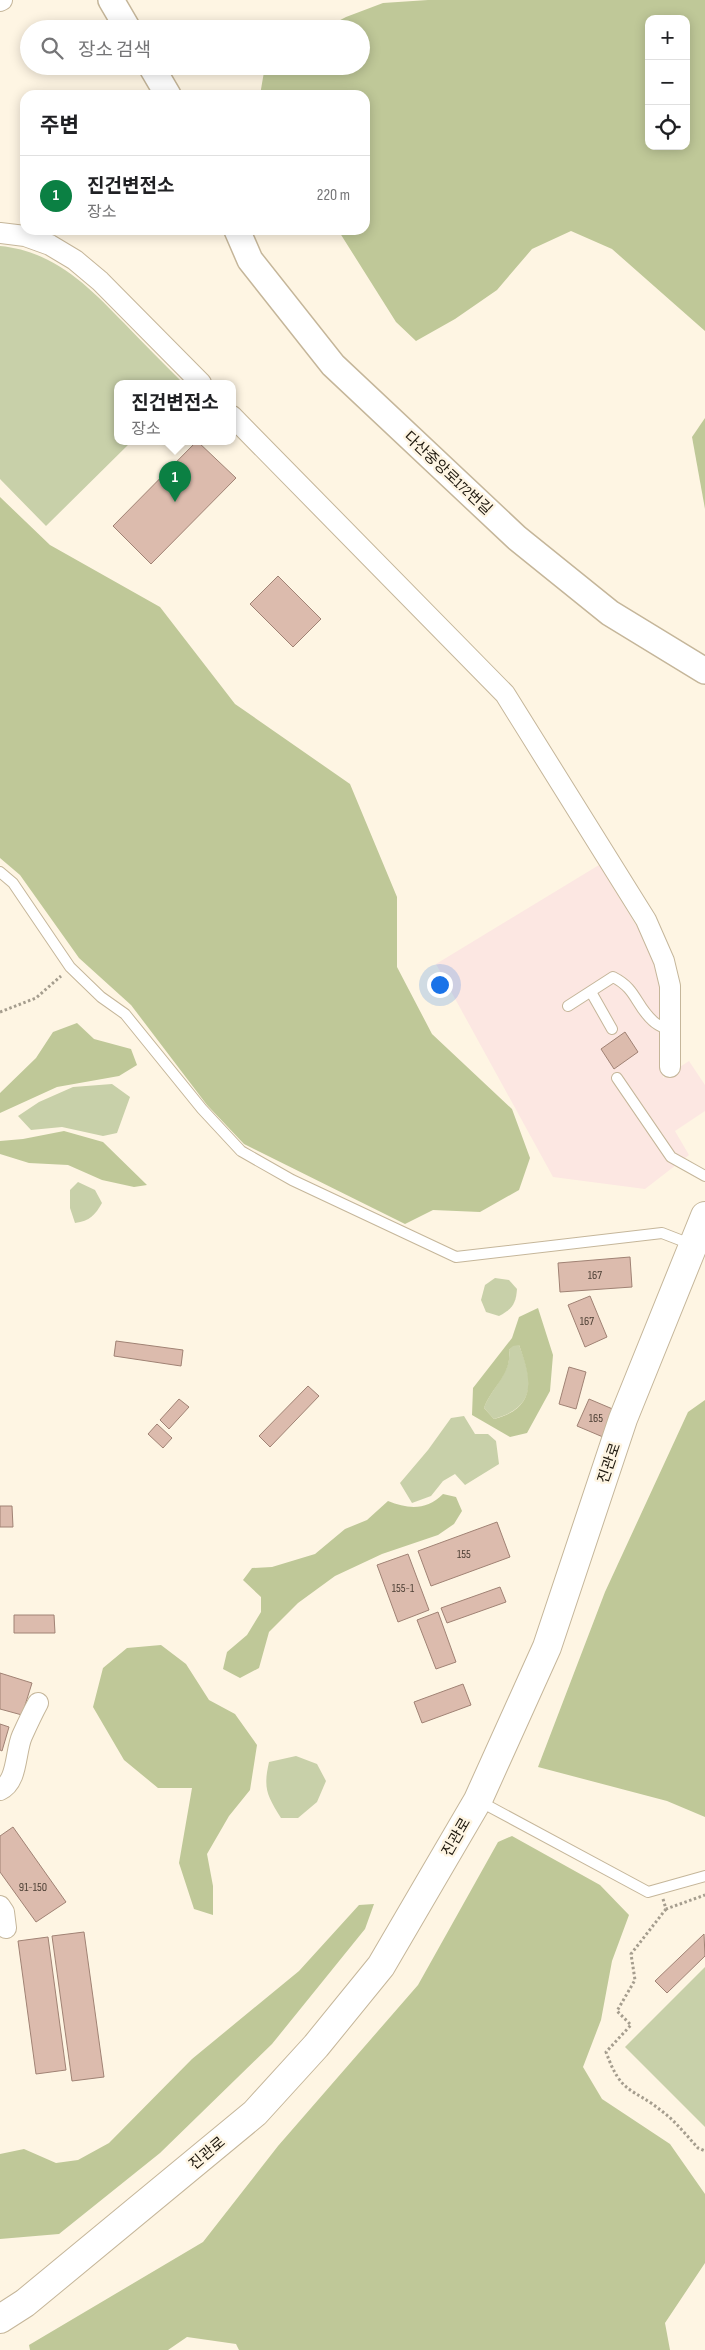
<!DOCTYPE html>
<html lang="ko">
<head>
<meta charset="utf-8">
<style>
	body { margin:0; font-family:"Sofia Sans Condensed","Noto Sans KR",sans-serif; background:#f2f2f2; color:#202124 }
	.controls { position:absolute; right:15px; top:15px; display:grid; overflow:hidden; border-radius:10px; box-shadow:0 2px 12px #0003 }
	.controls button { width:45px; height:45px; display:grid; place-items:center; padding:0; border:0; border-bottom:1px solid #e0e0e0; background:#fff; color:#202124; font:25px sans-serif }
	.you { position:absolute; left:439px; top:984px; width:18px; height:18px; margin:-12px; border:4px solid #fff; border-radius:50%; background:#1a73e8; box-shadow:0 0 0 8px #1a73e833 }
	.badge { display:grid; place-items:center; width:32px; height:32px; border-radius:50%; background:#0b8043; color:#fff; font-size:16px; font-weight:700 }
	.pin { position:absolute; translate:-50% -41px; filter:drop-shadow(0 1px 2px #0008) }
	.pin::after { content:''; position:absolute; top:26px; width:18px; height:15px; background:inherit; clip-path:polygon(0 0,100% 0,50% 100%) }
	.popup { position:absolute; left:114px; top:380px; width:122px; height:65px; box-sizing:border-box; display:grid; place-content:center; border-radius:10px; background:#fff; filter:drop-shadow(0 1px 4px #0005); font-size:16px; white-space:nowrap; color:#757577 }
	.popup b { font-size:19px; color:#202124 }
	.popup::after { content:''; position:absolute; left:50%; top:100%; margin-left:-10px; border:10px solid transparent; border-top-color:#fff }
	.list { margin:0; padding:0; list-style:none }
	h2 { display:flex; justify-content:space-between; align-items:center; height:65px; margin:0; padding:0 20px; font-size:21px }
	h2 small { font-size:16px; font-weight:400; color:#757577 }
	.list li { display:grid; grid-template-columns:32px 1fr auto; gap:15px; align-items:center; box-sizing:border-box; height:80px; padding:0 20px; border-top:1px solid #e0e0e0 }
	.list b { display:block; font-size:19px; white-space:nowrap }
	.list p { margin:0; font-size:16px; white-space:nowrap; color:#757577 }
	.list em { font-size:16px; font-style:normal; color:#757577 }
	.icon { flex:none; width:28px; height:28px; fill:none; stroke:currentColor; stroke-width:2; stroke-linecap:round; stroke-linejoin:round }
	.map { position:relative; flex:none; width:705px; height:2350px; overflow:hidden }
	.search { position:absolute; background:#fff; box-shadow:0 2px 12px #0003; left:20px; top:20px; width:350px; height:55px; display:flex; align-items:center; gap:12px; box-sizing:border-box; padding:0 18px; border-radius:28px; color:#757577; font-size:19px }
	.panel { position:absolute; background:#fff; box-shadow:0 2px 12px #0003; left:20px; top:90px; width:350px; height:145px; border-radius:15px }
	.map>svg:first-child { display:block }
</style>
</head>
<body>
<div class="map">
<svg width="705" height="2350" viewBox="0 0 705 2350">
	<rect width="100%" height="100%" fill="#fef5e3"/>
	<!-- industrial -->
	<polygon fill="#fce7e2" points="599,865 649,946 662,987 664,1009 663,1078 689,1061 705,1085 705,1111 675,1131 689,1155 645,1189 553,1177 436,964"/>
	<!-- green -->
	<g fill="#c8d0a9">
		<path d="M0,246c54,5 88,40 124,77 19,20 39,40 59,60h-65v58h14l-86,85 -46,-47z"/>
		<polygon points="112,1084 130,1097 117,1133 103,1136 62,1127 31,1130 18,1116 39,1102 73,1087"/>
		<path d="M78,1182l17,8 7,13c-7,12 -12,18 -27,20l-5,-15v-18z"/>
		<path d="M495,1278l14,2 8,9c-1,15 -5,20 -18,27l-13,-4 -5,-12 4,-15z"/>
		<path d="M513,1345h6c14,35 18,62 -25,74l-10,-11c7,-20 28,-35 25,-58z"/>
		<polygon points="464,1416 475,1434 488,1434 496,1441 499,1464 465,1485 455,1474 443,1481 431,1496 412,1503 400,1483 428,1450 451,1418"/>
		<path d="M296,1756l21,8 9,17 -9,21 -19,16h-17c-14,-23 -18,-29 -12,-56z"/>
		<polygon points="705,1967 705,2127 625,2047"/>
	</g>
	<!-- forest -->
	<g fill="#bfc898" fill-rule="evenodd">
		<path d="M428,0h277v331l-93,-82 -41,-18 -39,18 -35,41 -42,29 -39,22 -20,-19 -58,-92h27v-135h-105l5,-29h96v-37h-38l23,-12 37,-14zM649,19h37v127h-37z"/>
		<polygon points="705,418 705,509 692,437"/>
		<polygon points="0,497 50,545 160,607 235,704 350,784 397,897 397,967 432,1034 512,1109 530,1158 519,1190 480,1212 433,1210 405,1224 244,1144 207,1105 131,1005 79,958 20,875 0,858"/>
		<polygon points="77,1023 94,1039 131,1049 137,1065 119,1076 57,1087 0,1113 0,1093 36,1058 53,1032"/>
		<polygon points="64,1131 103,1142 147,1185 134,1187 102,1180 68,1165 29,1163 0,1154 0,1141 23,1139"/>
		<path d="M538,1308l15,47 -3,36 -23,42 -17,4 -38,-22 1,-27 39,-50 7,-21zM513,1346l6,-1c13,35 18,63 -25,74l-10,-11c8,-22 28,-33 25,-58z"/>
		<polygon points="705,1400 705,1817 667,1801 538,1767 605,1592 688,1412"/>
		<path d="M443,1494l13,3 6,14 -8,13 -16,11 -56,19 -47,22 -37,27 -29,29 -10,36 -19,10 -17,-9 4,-17 20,-17 14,-23v-15l-18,-17 9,-12 20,-1 43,-13 30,-25 22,-9 21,-19c20,8 38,10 55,-7z"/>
		<polygon points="161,1645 186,1664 209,1700 235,1714 257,1745 250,1790 229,1816 207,1854 213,1886 213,1915 194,1909 179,1863 192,1788 158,1788 124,1760 93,1707 103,1668 127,1648"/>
		<polygon points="512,1836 600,1885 629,1915 612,1961 601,2020 583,2067 602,2099 670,2144 705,2194 705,2263 665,2323 670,2350 239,2350 236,2344 187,2337 168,2350 30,2350 29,2345 203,2242 278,2146 418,1985 498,1842"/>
		<polygon points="374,1904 365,1929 272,2044 160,2153 59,2234 0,2239 0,2154 24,2149 56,2163 78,2160 109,2143 192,2059 299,1971 359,1905"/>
	</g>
	<!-- building -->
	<g fill="#dcbbad" stroke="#a08274">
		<polygon points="197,441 236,478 151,564 113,526"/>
		<polygon points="278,576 321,619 293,647 250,604"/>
		<polygon points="625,1032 638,1052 614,1069 601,1049"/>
		<polygon points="630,1257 632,1287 560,1292 558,1263"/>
		<polygon points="590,1296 607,1337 585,1347 568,1305"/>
		<polygon points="116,1341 183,1350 181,1366 114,1356"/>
		<polygon points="569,1367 586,1372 576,1409 559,1404"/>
		<polygon points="308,1386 319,1396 270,1447 259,1436"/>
		<polygon points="179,1399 189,1407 169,1429 160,1420"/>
		<polygon points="589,1399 615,1410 603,1437 577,1426"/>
		<polygon points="157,1424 172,1438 163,1448 148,1434"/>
		<polygon points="0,1506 12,1506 13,1527 0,1527"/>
		<polygon points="497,1522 510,1557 431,1586 418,1551"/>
		<polygon points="408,1554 429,1610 398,1622 377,1565"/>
		<polygon points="500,1587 506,1602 447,1623 441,1608"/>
		<polygon points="438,1612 456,1662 436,1669 417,1620"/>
		<polygon points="14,1615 54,1615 55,1633 14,1633"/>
		<polygon points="0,1673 32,1683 22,1715 0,1709"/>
		<polygon points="463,1684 471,1705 422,1723 414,1702"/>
		<polygon points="0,1724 9,1727 2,1751 0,1750"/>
		<polygon points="13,1827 66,1902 36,1922 0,1872 0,1836"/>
		<polygon points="84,1932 104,2077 72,2081 52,1936"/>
		<polygon points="704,1934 705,1956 667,1993 655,1981"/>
		<polygon points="48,1937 66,2070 36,2074 18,1941"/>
	</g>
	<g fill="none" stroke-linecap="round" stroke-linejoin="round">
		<defs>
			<g id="service">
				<polyline points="0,872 13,883 70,967 101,997 125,1014 202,1109 241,1151 292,1180 456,1257 662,1233 693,1245"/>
				<polyline points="591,992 612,1029"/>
				<path d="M568,1006l45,-29c24,12 22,28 40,44 5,5 12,7 18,10"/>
				<polyline points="617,1078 671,1157 705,1176"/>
				<polyline points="479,1801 648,1892 705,1876"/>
			</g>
			<g id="minor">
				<polyline points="0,1 2,0"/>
				<polyline points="0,233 25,236 50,245 75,260 100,281 201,383"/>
				<polyline points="232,416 505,694 646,920 664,961 670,986 670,1067"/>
				<path d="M0,1790c18,-8 15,-38 22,-54 5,-11 10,-22 16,-33"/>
				<polyline points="0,1906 4,1912 6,1928"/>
			</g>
			<g id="tertiary">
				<polyline points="111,0 128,29"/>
				<polyline points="151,66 168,95"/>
				<polyline points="237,230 250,260 333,365 517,538 610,613 705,671"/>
			</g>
			<polyline id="secondary" points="0,2319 25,2303 255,2113 316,2046 381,1966 478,1800 547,1647 623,1419 705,1216"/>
		</defs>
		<!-- service casing -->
		<use href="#service" stroke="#c5b69a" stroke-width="12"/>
		<!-- minor casing -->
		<use href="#minor" stroke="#c5b69a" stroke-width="22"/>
		<!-- tertiary casing -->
		<use href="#tertiary" stroke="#c5b69a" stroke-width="28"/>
		<!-- secondary casing -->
		<use href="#secondary" stroke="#c5b69a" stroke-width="30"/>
		<!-- path -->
		<g stroke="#a59d8e" stroke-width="3" stroke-dasharray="2.5 2.5" stroke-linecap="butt">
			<polyline points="0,1012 36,998 61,976"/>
			<polyline points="663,1899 666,1909 705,1895"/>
			<path d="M666,1909l-35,45 4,26 -18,31 14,14 -25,27c16,44 25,34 57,60 13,10 24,24 35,36l7,3"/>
		</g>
		<!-- service -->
		<use href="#service" stroke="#fff" stroke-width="10"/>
		<!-- minor -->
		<use href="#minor" stroke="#fff" stroke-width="20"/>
		<!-- tertiary -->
		<use href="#tertiary" stroke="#fff" stroke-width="25"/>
		<!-- secondary -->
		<use href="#secondary" stroke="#fff" stroke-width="28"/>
	</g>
	<g text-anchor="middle" stroke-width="5" stroke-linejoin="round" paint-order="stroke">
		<!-- number labels -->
		<g font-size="12" fill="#4e4136">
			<text x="595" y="1279">167</text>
			<text x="587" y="1325">167</text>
			<text x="596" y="1422">165</text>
			<text x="464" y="1558">155</text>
			<text x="403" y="1592">155-1</text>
			<text x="33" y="1891">91-150</text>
		</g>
		<!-- street labels -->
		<g font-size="15" fill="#1e180e" stroke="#fef5e3">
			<text transform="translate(448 473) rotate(43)" y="5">다산중앙로172번길</text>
			<text transform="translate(609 1463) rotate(-71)" y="5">진관로</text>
			<text transform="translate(456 1837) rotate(-60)" y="5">진관로</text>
			<text transform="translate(207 2153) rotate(-40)" y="5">진관로</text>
		</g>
	</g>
</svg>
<div class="controls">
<button>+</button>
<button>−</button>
<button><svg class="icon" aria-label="locate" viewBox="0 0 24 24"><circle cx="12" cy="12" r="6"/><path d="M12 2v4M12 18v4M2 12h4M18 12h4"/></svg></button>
</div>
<div class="you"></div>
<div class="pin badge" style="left:175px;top:502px">1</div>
<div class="popup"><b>진건변전소</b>장소</div>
<div class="search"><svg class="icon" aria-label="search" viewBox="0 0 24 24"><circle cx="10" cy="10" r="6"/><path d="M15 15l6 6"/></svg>장소 검색</div>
<section class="panel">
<h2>주변<small></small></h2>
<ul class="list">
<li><span class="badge">1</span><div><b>진건변전소</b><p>장소</p></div><em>220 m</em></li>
</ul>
</section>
</div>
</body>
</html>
